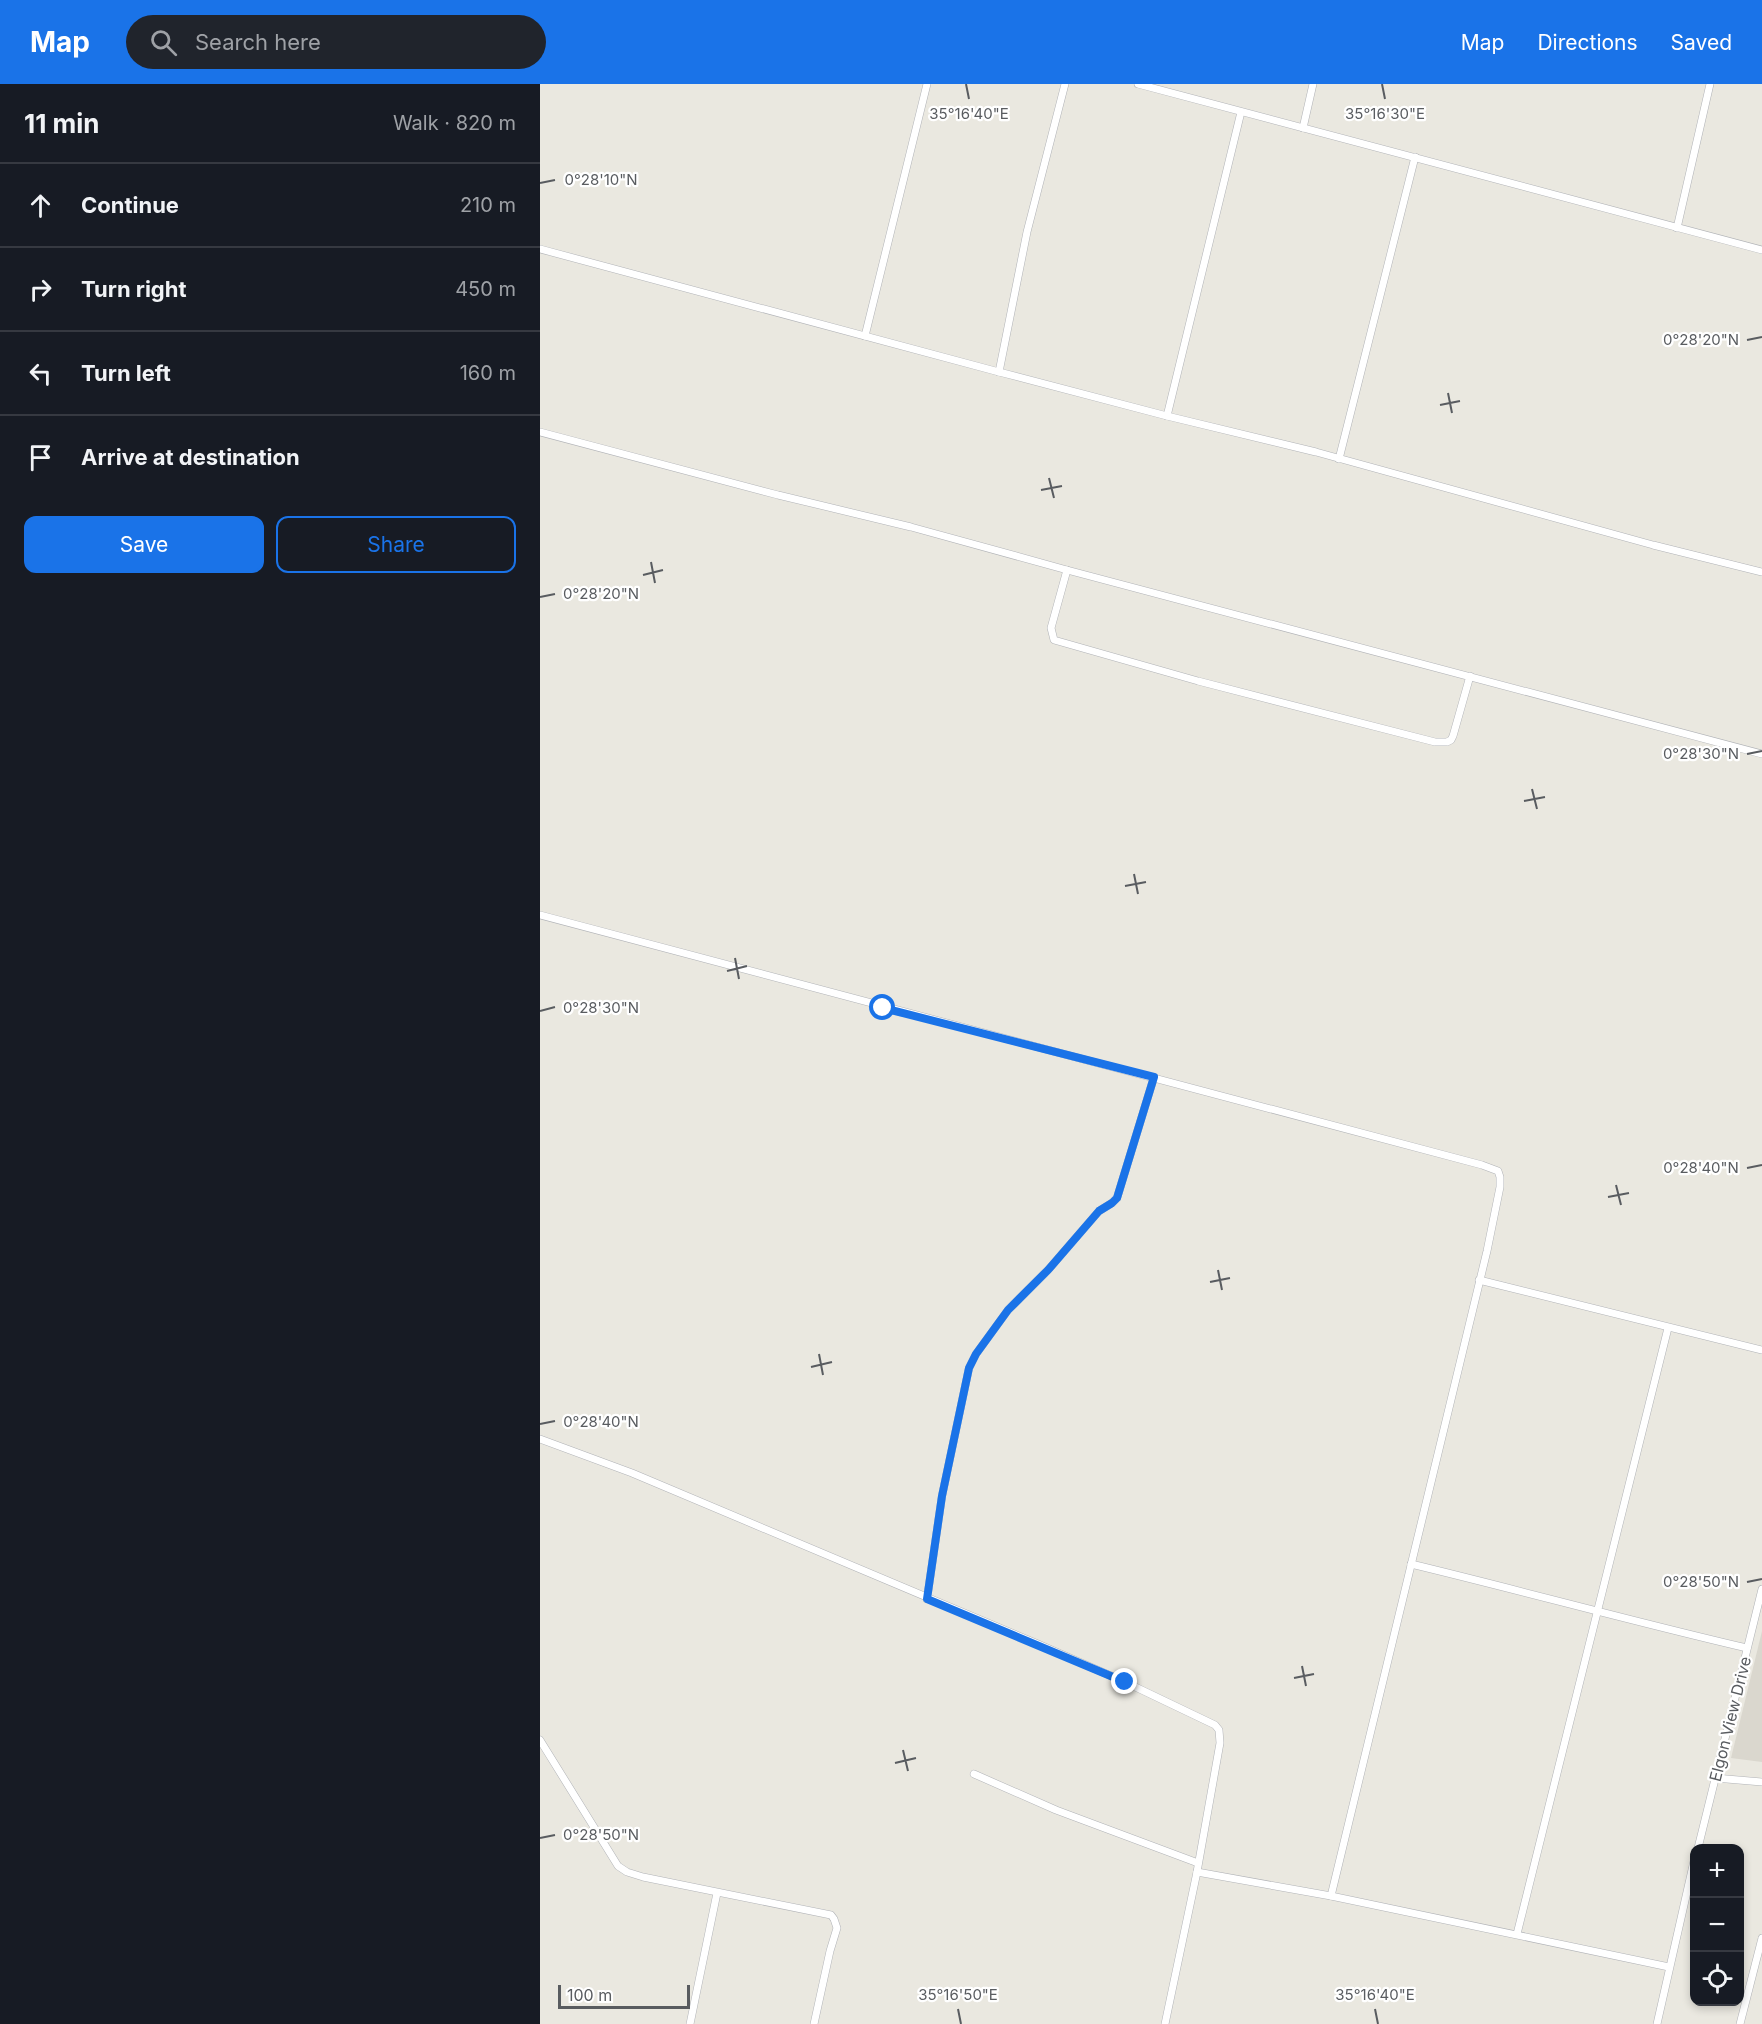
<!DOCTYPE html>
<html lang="en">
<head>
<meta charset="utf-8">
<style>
	body { margin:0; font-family:Inter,sans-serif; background:#20242c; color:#f1f3f6 }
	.controls { position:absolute; right:18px; bottom:18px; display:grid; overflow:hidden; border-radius:12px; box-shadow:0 3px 9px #0003 }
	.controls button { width:54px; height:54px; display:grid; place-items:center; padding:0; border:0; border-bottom:2px solid #363941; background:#171b24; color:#f1f3f6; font:30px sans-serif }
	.scale { position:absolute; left:18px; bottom:15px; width:132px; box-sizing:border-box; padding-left:6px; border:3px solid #595c60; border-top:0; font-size:16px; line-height:21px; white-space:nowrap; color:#595c60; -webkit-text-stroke:4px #fff; paint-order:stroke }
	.stop { position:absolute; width:18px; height:18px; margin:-14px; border:4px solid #1a73e8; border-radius:50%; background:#fff }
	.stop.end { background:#1a73e8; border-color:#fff; box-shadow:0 2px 6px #0008 }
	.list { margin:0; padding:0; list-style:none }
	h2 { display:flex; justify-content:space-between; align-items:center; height:78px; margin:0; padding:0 24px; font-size:26px }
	h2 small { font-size:20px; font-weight:400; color:#9ea1a6 }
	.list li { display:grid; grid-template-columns:39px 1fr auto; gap:18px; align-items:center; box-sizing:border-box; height:84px; padding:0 24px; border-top:2px solid #363941 }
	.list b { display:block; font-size:22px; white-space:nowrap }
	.list em { font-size:20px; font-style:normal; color:#9ea1a6 }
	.actions { display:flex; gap:12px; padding:18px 24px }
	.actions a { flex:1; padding:14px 0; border:2px solid #1a73e8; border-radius:12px; text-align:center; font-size:21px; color:#1a73e8 }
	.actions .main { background:#1a73e8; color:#fff }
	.icon { flex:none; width:33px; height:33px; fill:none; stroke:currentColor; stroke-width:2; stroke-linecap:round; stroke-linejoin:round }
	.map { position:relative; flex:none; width:1222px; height:1940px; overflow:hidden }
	header { display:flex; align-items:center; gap:36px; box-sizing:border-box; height:84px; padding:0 30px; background:#1a73e8; color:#fff }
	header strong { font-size:28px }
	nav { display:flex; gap:33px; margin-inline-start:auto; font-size:21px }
	.search { width:420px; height:54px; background:#20242c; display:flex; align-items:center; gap:15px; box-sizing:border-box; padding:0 21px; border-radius:33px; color:#9ea1a6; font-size:22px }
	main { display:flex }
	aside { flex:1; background:#171b24 }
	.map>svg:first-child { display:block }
</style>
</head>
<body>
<header>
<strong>Map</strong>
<div class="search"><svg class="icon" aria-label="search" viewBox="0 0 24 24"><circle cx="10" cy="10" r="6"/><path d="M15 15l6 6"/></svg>Search here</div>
<nav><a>Map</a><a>Directions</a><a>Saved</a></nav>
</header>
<main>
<aside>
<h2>11 min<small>Walk · 820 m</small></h2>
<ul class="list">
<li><svg class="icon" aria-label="ahead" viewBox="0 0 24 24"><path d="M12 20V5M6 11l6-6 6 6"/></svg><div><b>Continue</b></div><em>210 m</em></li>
<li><svg class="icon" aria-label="right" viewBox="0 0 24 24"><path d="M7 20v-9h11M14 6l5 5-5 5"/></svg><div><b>Turn right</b></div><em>450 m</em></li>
<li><svg class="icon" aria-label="left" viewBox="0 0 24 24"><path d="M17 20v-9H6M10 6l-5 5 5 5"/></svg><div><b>Turn left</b></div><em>160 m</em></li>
<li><svg class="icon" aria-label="arrive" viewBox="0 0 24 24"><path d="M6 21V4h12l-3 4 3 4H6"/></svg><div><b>Arrive at destination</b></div></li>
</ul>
<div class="actions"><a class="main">Save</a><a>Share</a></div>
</aside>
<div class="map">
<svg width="1222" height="1940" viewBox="0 0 1222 1940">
	<rect width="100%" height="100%" fill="#eae8e0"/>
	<!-- education -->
	<polygon fill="#dad7ce" points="1222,1547 1222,1678 1191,1674"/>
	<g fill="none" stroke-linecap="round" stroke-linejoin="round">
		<defs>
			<g id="minor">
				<polyline points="598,0 1222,166"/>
				<polyline points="763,44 773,0"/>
				<polyline points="1137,144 1170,0"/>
				<polyline points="0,165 459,288 627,332 776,368 1113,461 1222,488"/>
				<polyline points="325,252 387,0"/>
				<polyline points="459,288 487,148 525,0"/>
				<polyline points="627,332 701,28"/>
				<polyline points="0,348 238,411 371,443 527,486 1222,670"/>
				<polyline points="799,375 875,73"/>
				<polyline points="527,486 511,544 514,556 658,597 895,658 907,658 911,656 913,652 930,592"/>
				<path d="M0,831c314,85 629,166 942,250l16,6 2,6v10l-13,64 -156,645"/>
				<polyline points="939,1196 1222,1266"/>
				<polyline points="0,1355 92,1389 498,1560 585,1598 675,1641 679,1646 680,1659 657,1788 625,1940"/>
				<path d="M871,1480c112,27 224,58 336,84"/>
				<polyline points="387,1515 402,1412 429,1284 436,1270 468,1226 508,1186 559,1127 572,1119 577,1114 614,993"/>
				<polyline points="0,1656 78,1782 87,1788 103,1793 291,1831 294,1835 297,1844 290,1867 274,1940"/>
				<polyline points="434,1690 516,1726 658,1779"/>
				<polyline points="1175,1694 1222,1698"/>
				<polyline points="1158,1764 1222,1505"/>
				<polyline points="657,1788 791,1812 1129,1883"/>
				<polyline points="977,1850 1128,1244"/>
				<polyline points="150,1940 177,1809"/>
				<polyline points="1117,1940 1154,1777"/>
				<polyline points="1200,1940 1222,1854"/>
			</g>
		</defs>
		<!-- minor casing -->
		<use href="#minor" stroke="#b1b3b7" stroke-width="8"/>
		<!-- minor -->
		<use href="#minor" stroke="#fff" stroke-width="7"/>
	</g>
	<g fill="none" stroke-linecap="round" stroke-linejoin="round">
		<!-- route -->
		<polyline stroke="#1a73e8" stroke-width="8" points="343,924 614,993 577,1114 572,1119 559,1127 508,1186 468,1226 436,1270 429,1284 402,1412 387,1515 585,1598"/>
	</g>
	<!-- ticks -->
	<path fill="none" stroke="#595c60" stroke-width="2" d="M426,0l3,15M842,0l3,15M0,99l15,-3M1207,256l15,-3M908,309l4,20M900,321l20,-4M509,394l5,20M501,406l21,-4M111,478l4,21M103,491l20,-5M0,513l15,-3M1207,670l15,-3M992,705l5,20M984,717l21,-4M594,790l4,20M585,802l21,-4M195,874l4,21M187,887l20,-5M0,927l15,-4M1207,1084l15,-3M1076,1101l5,20M1068,1113l21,-4M678,1186l4,20M670,1198l20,-4M279,1270l4,21M271,1283l21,-5M0,1340l15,-3M1207,1498l15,-3M762,1582l4,20M754,1594l20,-4M363,1666l5,21M355,1679l21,-5M0,1754l15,-3M418,1925l3,15M835,1925l3,15"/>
	<g text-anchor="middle" stroke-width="4.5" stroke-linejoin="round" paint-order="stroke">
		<!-- street labels -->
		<g font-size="16" fill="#595c60" stroke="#fff">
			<text transform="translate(1190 1635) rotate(-76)" y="6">Elgon View Drive</text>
		</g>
	</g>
	<g font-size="15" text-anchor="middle" fill="#595c60" stroke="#fff" stroke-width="4.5" stroke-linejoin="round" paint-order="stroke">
		<text x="429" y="35">35°16'40"E</text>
		<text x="845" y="35">35°16'30"E</text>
		<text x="61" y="101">0°28'10"N</text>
		<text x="1161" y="261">0°28'20"N</text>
		<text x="61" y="515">0°28'20"N</text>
		<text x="1161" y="675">0°28'30"N</text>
		<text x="61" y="929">0°28'30"N</text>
		<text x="1161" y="1089">0°28'40"N</text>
		<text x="61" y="1343">0°28'40"N</text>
		<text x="1161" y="1503">0°28'50"N</text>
		<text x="61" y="1756">0°28'50"N</text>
		<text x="418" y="1916">35°16'50"E</text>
		<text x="835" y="1916">35°16'40"E</text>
	</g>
</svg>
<div class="controls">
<button>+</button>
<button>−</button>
<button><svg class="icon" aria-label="locate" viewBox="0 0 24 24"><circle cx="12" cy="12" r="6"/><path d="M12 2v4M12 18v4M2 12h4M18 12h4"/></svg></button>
</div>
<div class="scale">100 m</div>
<div class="stop" style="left:343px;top:924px"></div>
<div class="stop end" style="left:585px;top:1598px"></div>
</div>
</main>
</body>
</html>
